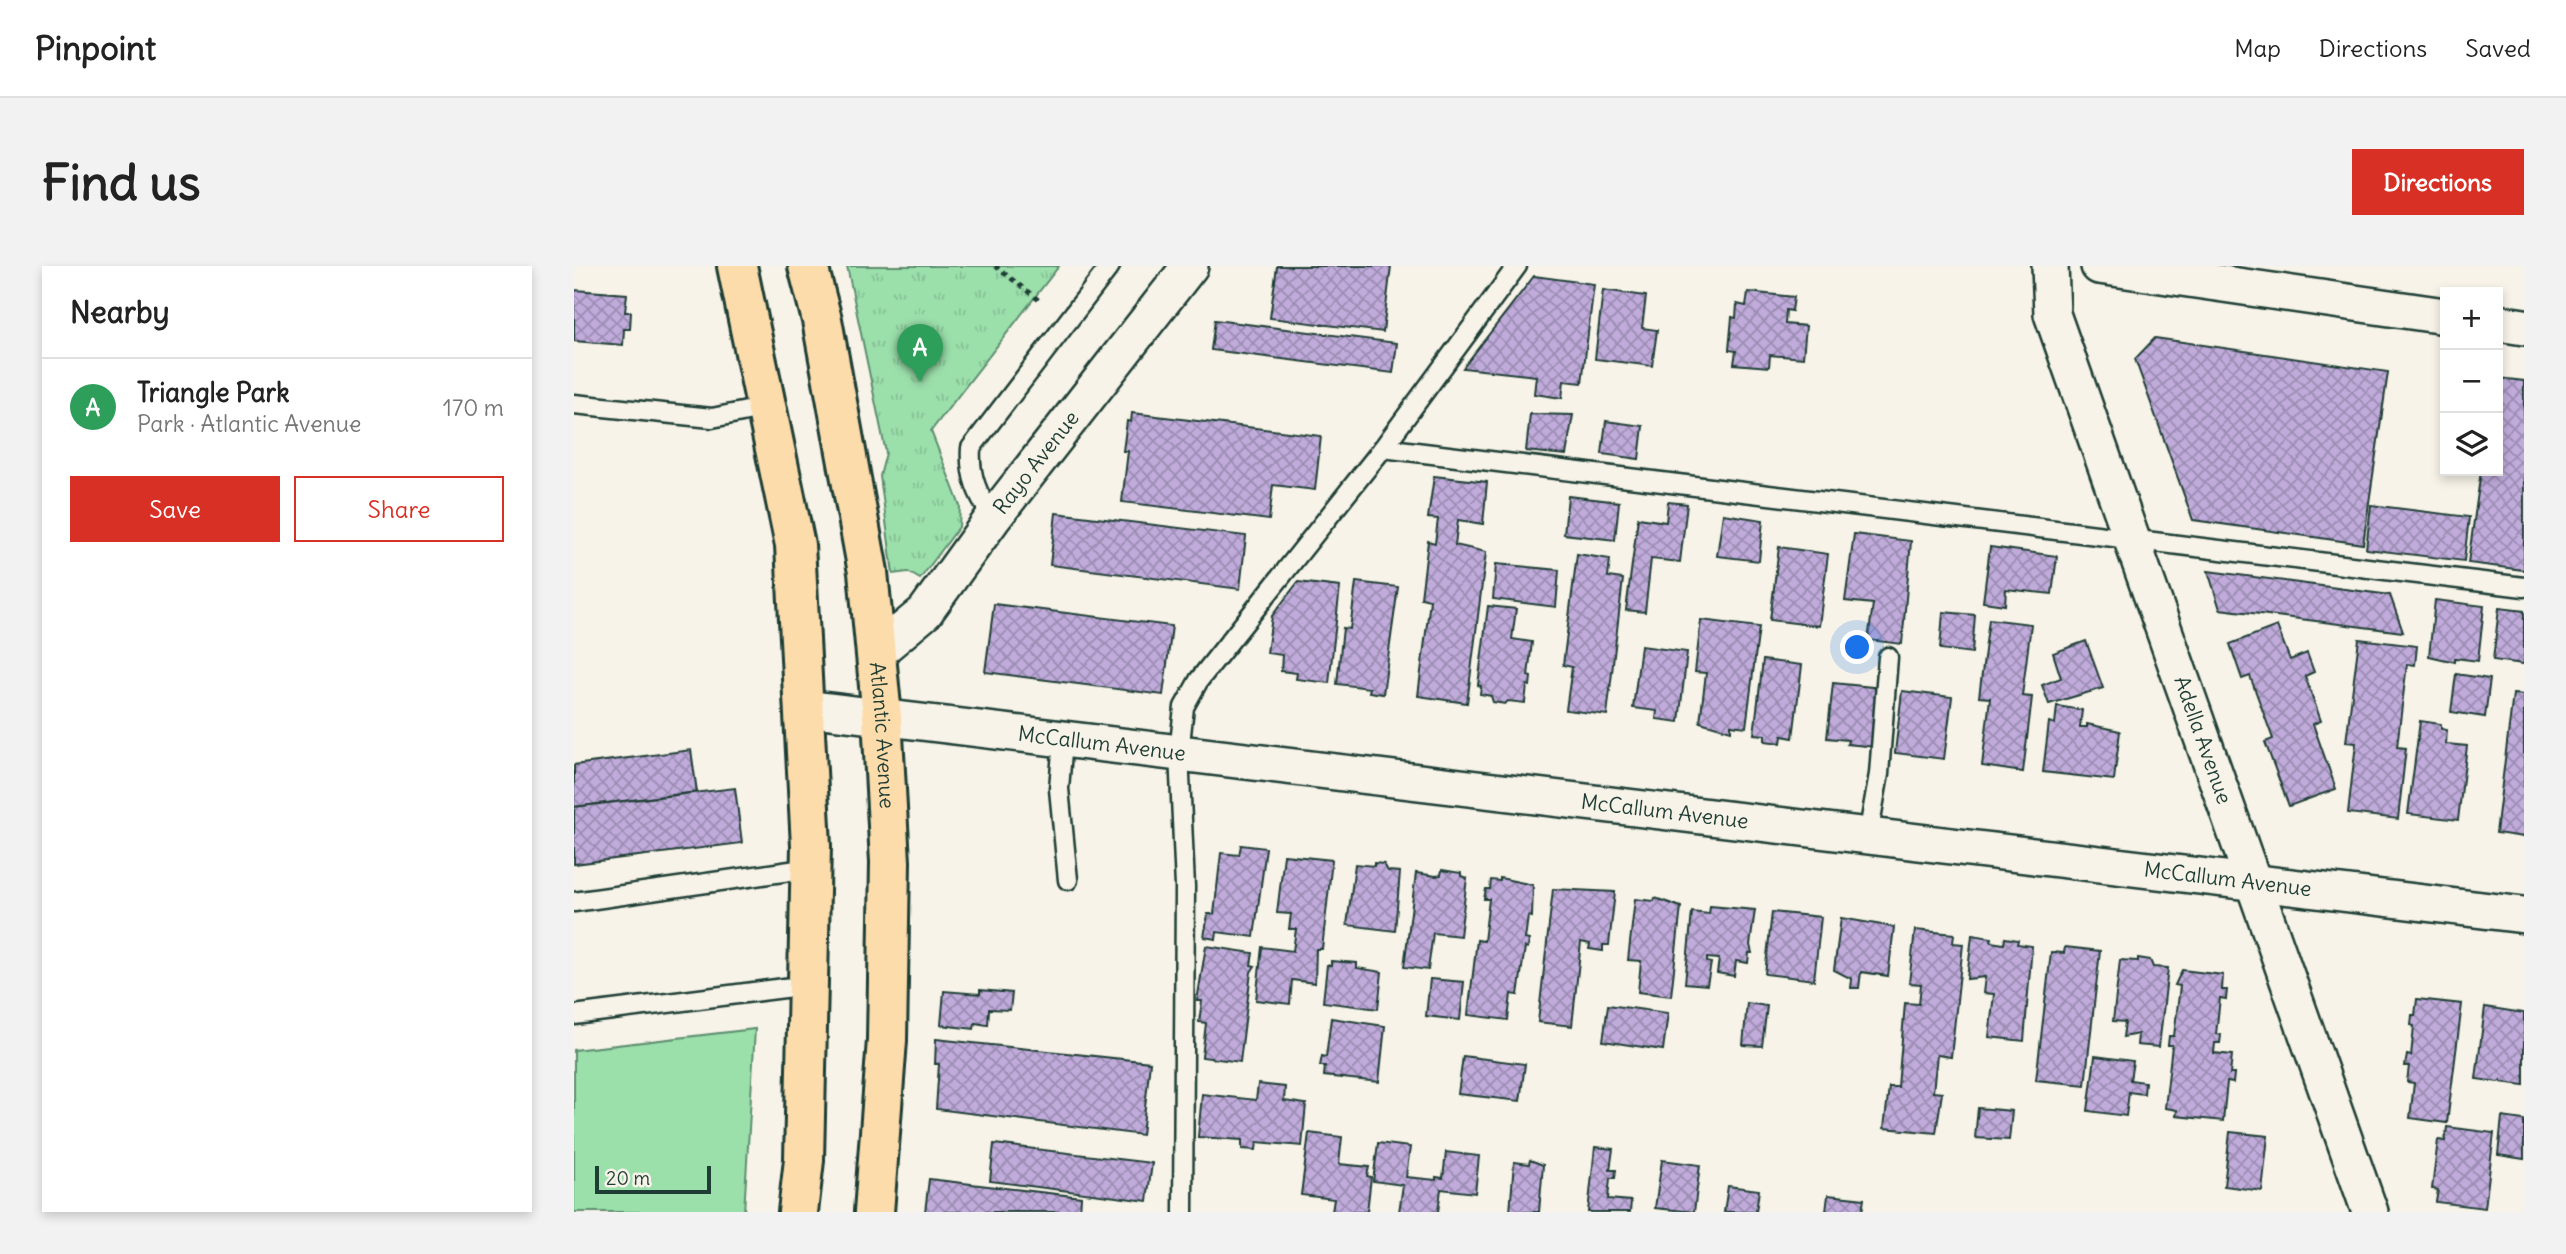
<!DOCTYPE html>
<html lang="en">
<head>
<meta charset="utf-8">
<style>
	body { margin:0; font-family:Delius,sans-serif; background:#f2f2f2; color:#222 }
	.controls { position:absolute; right:21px; top:21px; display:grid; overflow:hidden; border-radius:0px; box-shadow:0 4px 10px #0003 }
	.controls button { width:63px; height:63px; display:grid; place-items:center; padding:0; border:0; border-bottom:2px solid #e0e0e0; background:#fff; color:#222; font:35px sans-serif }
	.scale { position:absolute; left:21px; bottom:18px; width:116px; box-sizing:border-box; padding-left:7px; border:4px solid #1f3d34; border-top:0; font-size:19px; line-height:24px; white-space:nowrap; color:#1f3d34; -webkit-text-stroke:5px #f7f3e8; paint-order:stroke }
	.you { position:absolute; left:1284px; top:382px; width:24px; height:24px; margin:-18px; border:5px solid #fff; border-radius:50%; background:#1a73e8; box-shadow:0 0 0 10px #1a73e833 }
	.badge { display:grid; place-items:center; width:46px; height:46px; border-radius:50%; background:#d93025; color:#fff; font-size:23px; font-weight:700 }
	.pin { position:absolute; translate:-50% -58px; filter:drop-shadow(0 2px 4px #0008) }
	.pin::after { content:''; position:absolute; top:37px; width:24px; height:21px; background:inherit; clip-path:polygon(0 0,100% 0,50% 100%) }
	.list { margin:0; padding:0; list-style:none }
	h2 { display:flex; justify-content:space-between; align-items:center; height:91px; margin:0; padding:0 28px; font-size:30px }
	h2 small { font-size:23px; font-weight:400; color:#767676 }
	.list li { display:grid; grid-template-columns:46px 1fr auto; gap:21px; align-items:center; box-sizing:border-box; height:98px; padding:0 28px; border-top:2px solid #e0e0e0 }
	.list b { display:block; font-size:26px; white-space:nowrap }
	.list p { margin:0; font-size:23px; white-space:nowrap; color:#767676 }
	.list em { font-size:23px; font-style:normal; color:#767676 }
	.actions { display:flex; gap:14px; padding:21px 28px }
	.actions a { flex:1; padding:16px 0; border:2px solid #d93025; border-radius:0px; text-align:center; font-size:24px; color:#d93025 }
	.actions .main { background:#d93025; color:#fff }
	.icon { flex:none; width:38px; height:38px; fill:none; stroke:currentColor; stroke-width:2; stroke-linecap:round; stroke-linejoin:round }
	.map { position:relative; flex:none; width:1950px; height:946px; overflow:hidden; border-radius:0px }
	header { display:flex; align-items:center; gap:42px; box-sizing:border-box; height:98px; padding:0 35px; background:#fff; border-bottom:2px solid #e0e0e0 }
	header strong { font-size:33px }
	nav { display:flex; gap:38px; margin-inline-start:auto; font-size:24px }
	.intro { display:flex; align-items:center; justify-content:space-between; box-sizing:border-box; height:168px; padding:0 42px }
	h1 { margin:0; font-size:49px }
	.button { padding:18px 32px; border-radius:0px; background:#d93025; color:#fff; font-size:24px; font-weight:700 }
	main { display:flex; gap:42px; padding:0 42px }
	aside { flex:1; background:#fff; border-radius:0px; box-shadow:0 4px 10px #0003 }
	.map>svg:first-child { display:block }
</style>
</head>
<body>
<header>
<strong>Pinpoint</strong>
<nav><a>Map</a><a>Directions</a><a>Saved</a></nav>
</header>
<div class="intro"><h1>Find us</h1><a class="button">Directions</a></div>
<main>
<aside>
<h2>Nearby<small></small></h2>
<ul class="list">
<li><span class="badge" style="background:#2e9e5b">A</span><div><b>Triangle Park</b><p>Park · Atlantic Avenue</p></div><em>170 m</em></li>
</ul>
<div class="actions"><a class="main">Save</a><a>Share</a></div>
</aside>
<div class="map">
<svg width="1950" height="946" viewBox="0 0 1950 946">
	<defs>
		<pattern id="park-tufts" width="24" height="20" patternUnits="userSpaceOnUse" patternTransform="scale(1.75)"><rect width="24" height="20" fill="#9bdfab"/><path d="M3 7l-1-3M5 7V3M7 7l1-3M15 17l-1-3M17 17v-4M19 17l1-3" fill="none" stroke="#85c094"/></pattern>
		<pattern id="building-cross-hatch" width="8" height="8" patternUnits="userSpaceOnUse" patternTransform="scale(1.75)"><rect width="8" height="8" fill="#c0abdb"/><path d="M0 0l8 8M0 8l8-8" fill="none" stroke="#9b8cb2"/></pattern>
	</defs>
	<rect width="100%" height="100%" fill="#f7f3e8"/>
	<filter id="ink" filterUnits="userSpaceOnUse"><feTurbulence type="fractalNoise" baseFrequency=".0143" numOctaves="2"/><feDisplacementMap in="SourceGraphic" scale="14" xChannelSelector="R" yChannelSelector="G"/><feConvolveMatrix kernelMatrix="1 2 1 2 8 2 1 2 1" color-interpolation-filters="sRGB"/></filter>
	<g filter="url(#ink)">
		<!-- grass -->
		<polygon fill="#9bdfab" stroke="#5d8e70" stroke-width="2" points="181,763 170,946 0,946 0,784"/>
		<!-- park -->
		<polygon fill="url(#park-tufts)" stroke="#5d8e70" stroke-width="2" points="273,0 485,0 357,165 386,240 385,261 346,313 334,306 319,308 306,210 312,187"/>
		<!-- building -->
		<g fill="url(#building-cross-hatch)" stroke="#1f3d34" stroke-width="2">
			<polygon points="703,0 817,0 809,66 696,52"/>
			<polygon points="960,10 1020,18 1008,117 990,115 988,132 960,128 962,110 889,102"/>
			<polygon points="0,24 53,28 51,46 57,46 56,63 50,63 49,79 0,75"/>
			<polygon points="1029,24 1072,30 1068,62 1083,64 1078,100 1021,93"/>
			<polygon points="1174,26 1220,31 1218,45 1212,44 1211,58 1232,60 1229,92 1196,89 1195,101 1160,98 1162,85 1155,84 1158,51 1162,52 1163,38 1172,40"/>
			<polygon points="641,54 823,77 819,107 637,84"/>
			<polygon points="1581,72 1814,106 1789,278 1619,254 1561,93"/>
			<polygon points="1924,112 1950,115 1950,304 1894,297 1907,205 1924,205"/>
			<polygon points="558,147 747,170 741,224 699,219 695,254 548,236 554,185 549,185 553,155 557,156"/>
			<polygon points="956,148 999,149 992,189 952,185"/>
			<polygon points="1032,155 1069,160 1065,193 1028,188"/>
			<polygon points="860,210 913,216 909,258 884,254 881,279 912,286 893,437 844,430 856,334 847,332 854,275 861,277 864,253 854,252"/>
			<polygon points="994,230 1045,236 1041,274 990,268"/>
			<polygon points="1094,236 1113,238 1106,296 1077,293 1071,346 1052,344 1064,252 1092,256"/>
			<polygon points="1797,239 1895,251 1890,295 1792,283"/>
			<polygon points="482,247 672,270 666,323 476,299"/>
			<polygon points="1149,248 1189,254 1185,295 1143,290"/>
			<polygon points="1280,268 1337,275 1328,378 1294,374 1299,338 1271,335"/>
			<polygon points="1205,281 1254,288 1245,360 1196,354"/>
			<polygon points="1416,281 1483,290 1478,328 1432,323 1431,339 1409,336"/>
			<polygon points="1003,288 1036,293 1034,311 1049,313 1033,449 992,444 998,401 989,399"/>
			<polygon points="922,298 985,304 982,341 919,333"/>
			<polygon points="1634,305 1816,329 1829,366 1646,343"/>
			<polygon points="724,316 766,321 755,417 722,413 723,407 707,405 708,389 693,387 698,350"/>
			<polygon points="782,316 824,321 809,428 795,426 796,422 763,418 769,362 776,363"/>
			<polygon points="1861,334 1910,340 1904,395 1881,392 1881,396 1855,390"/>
			<polygon points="420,338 598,360 589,429 411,406"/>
			<polygon points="914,340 942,343 938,373 958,376 954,410 957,411 956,420 953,419 951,437 934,435 931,438 919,436 917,430 906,428 907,420 904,419"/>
			<polygon points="1925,342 1950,345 1950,398 1919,394"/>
			<polygon points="1369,346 1401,349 1398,387 1366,383"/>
			<polygon points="1415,353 1457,358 1448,430 1458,431 1449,506 1408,500 1416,432 1405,431"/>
			<polygon points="1127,354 1185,361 1172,461 1157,459 1157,465 1126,456 1132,407 1121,406"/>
			<polygon points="1703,360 1716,394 1733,387 1740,406 1731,410 1747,455 1739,458 1762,523 1715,540 1691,476 1699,473 1676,410 1668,413 1656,378"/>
			<polygon points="1785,373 1843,380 1841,399 1833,398 1823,481 1832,482 1824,553 1774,547 1782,477 1772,476"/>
			<polygon points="1512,375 1529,422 1475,438 1468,419 1487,412 1479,387"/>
			<polygon points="1067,380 1113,386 1105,456 1082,453 1083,445 1059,442"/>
			<polygon points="1189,394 1228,399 1219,472 1208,470 1207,477 1191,475 1191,469 1180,468"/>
			<polygon points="1882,408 1916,413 1911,451 1877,446"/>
			<polygon points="1259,417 1308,422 1302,481 1273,478 1274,474 1253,472"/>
			<polygon points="1328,425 1378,431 1370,493 1321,487"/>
			<polygon points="1939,428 1950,429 1950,571 1922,567"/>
			<polygon points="1483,440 1508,444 1506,461 1513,461 1513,458 1546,465 1540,514 1469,506 1475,456 1481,458"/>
			<polygon points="1846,455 1867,458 1867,463 1873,464 1872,478 1893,480 1884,554 1834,548"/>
			<polygon points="117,484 123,526 0,541 0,499"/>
			<polygon points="161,522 168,577 0,598 0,541"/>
			<polygon points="667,579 692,582 680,671 643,666 642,673 630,671 634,648 640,648 647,587 665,589"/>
			<polygon points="710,589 758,594 748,683 742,683 741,717 718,714 716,738 682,734 688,681 719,685 722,663 715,663 717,648 703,647"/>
			<polygon points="800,597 810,598 814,605 826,606 821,665 773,659 781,598 800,600"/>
			<polygon points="868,604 887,607 887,610 893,612 886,670 859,667 854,704 830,701 842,607 862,610 867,609"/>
			<polygon points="926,612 959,619 958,651 954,650 951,673 955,674 954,682 951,681 944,729 937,728 934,754 894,749 903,674 910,675 915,633 910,633 912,623 916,623 917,614 926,615"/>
			<polygon points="979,623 1041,626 1035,679 1029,679 1029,685 1015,683 1016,678 1007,676 998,760 964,756"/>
			<polygon points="1081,632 1107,641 1097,730 1064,726 1067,695 1054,694 1061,633 1080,635"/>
			<polygon points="1136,640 1181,644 1176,679 1178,687 1175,687 1174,697 1162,695 1160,710 1143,707 1145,693 1133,692 1133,696 1137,697 1133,719 1111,717 1118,646 1135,648"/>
			<polygon points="1198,646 1247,651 1240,714 1191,708"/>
			<polygon points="1267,652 1320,661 1314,710 1287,706 1285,722 1277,722 1278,713 1260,704"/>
			<polygon points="1341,664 1380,668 1379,677 1389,678 1377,791 1363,789 1359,826 1368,827 1362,867 1310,862 1315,821 1324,821 1331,737 1345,738 1347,718 1335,717"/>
			<polygon points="1398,669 1418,672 1417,676 1430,678 1431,672 1444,674 1443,678 1458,680 1450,775 1415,771 1420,728 1409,727 1411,711 1393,713"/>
			<polygon points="632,680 679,687 677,699 681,700 677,706 666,796 628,791 632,757 625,756 628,735 623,735"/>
			<polygon points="1491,681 1526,685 1511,819 1462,814 1477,686 1490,687"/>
			<polygon points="1564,692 1576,694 1579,701 1594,702 1585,781 1563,779 1564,768 1549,771 1551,756 1539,755 1546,694 1564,695"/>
			<polygon points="757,695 783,697 783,702 808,706 804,743 749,736 753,699 757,699"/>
			<polygon points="1608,704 1649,709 1648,724 1653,724 1652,733 1646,732 1642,768 1647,769 1646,777 1641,777 1640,787 1658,789 1656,808 1660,808 1659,817 1653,816 1649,855 1602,850 1603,844 1591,842 1598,779 1594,779 1595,770 1600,770 1606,720 1601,719"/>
			<polygon points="856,713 890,716 886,754 852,750"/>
			<polygon points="406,724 438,727 436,744 415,743 414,759 401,757 400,763 367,759 370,725 406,728"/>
			<polygon points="1843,733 1888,738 1873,857 1836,852 1840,817 1833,816 1835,800 1831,800 1833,789 1837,790 1840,760 1837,759 1838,749 1841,749"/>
			<polygon points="1173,737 1193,740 1188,780 1169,779"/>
			<polygon points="1034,739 1094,747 1089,784 1029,775"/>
			<polygon points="1911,741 1950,747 1950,819 1927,816 1927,814 1924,816 1902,813"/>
			<polygon points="757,752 811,760 805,816 750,810 751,800 746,800 748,790 752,791"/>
			<polygon points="362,773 576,796 568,869 362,843 365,798 361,798"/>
			<polygon points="889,790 951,798 946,835 884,828"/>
			<polygon points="1521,790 1559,795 1556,814 1571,816 1570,828 1555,826 1552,850 1514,845"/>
			<polygon points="684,818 711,821 710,835 732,838 728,880 683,876 682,884 668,883 668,874 624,871 628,828 682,834"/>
			<polygon points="1404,842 1438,845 1435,874 1401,872"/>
			<polygon points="1928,851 1950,854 1950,893 1924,889"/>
			<polygon points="1873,861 1920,867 1911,942 1862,936 1864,924 1858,923 1864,874 1871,875"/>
			<polygon points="1656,866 1694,870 1688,925 1650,920"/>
			<polygon points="735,867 768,871 765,898 795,901 793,910 797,911 793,946 758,946 760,933 727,929"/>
			<polygon points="804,877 836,881 832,911 862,914 862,911 869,912 872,886 905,890 901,927 867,923 864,946 825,946 829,919 799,915"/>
			<polygon points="420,878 578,897 573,935 416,915"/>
			<polygon points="1021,881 1039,883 1036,904 1042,904 1041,912 1036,912 1034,933 1057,935 1056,946 1014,946"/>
			<polygon points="956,894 969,899 965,946 936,946 940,896 955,898"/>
			<polygon points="1088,894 1126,899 1120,946 1081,942"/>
			<polygon points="355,913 507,931 506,946 351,946"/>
			<polygon points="1154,920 1185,924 1182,946 1150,946"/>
			<polygon points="1254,929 1290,933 1288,946 1252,946"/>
		</g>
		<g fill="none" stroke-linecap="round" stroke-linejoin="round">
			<defs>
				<g id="lane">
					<polyline points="0,138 138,152 193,141"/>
					<polyline points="809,182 1950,321"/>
					<path d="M419,252c-15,-23 -24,-41 -22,-70l139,-182"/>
					<polyline points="489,473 485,523 494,614"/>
					<polyline points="1294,570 1305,508 1314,391"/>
					<polyline points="0,636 237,602"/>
					<polyline points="0,749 234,719"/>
					<polyline points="609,946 611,621 605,487 610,441 625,414 809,182 943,0"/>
				</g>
				<g id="street">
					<path id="s1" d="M1476,0l2,48 318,898"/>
					<polyline points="1525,0 1871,50"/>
					<polyline points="1924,57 1950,61"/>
					<path id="s2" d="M302,387l49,-41 68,-94 197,-252"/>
					<path id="s3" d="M231,442l1719,207"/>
				</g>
				<g id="primary">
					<polyline points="163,0 221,279 237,580 230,894 224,946"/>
					<path id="s4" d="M234,0l14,54 46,252 14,145 8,145 -3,178 -13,172"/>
				</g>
			</defs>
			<!-- lane casing -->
			<use href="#lane" stroke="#1f3d34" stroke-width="23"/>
			<!-- street casing -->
			<use href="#street" stroke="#1f3d34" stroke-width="40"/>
			<!-- primary casing -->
			<use href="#primary" stroke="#1f3d34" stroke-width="44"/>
			<!-- path -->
			<polyline stroke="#1f3d34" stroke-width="4.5" stroke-dasharray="5 5" stroke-linecap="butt" points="421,0 466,35"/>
			<!-- lane -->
			<use href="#lane" stroke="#f7f3e8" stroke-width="18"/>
			<!-- street -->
			<use href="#street" stroke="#f7f3e8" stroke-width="35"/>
			<!-- primary -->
			<use href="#primary" stroke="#fddcac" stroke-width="38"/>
		</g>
	</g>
	<g text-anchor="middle" stroke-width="5" stroke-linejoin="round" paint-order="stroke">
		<!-- street labels -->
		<g font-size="21" fill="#1f3d34" stroke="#f7f3e8">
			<text dy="7" stroke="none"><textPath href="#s2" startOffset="250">Rayo Avenue</textPath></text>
			<text dy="7" stroke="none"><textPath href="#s4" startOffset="476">Atlantic Avenue</textPath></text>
			<text dy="7" stroke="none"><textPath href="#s1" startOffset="500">Adella Avenue</textPath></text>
			<text dy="7" stroke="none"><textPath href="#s3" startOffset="299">McCallum Avenue</textPath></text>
			<text dy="7" stroke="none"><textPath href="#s3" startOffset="866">McCallum Avenue</textPath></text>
			<text dy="7" stroke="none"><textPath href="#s3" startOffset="1433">McCallum Avenue</textPath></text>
		</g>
	</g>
</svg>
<div class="controls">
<button>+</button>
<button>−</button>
<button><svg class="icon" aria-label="layers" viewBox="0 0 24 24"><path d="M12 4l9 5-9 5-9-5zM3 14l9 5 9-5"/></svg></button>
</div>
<div class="scale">20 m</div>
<div class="you"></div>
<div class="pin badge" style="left:346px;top:116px;background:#2e9e5b">A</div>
</div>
</main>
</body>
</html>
